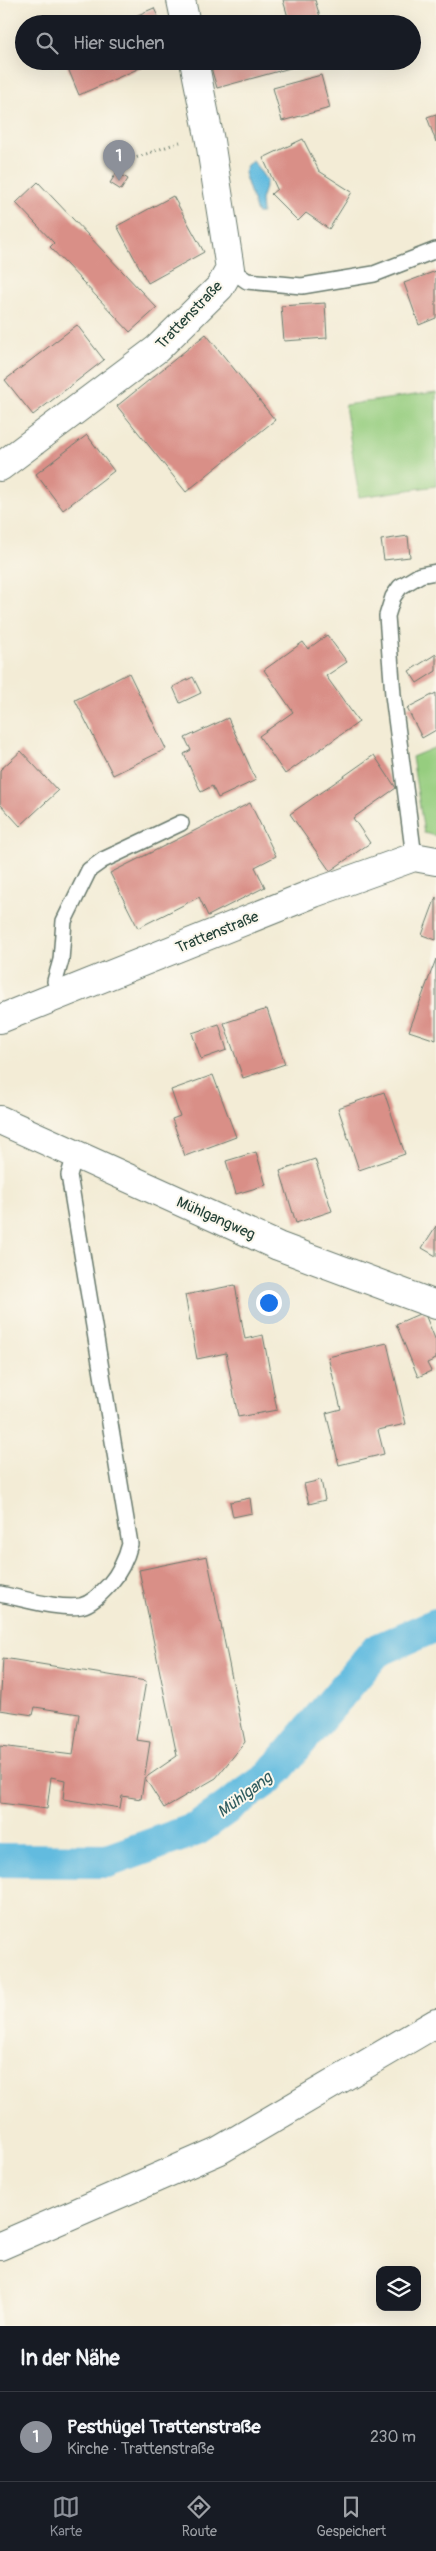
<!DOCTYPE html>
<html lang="de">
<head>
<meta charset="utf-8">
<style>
	body { margin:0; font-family:Pangolin,sans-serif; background:#20242c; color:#f1f3f6 }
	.controls { position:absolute; right:15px; bottom:15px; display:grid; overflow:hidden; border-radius:10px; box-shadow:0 5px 20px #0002 }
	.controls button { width:45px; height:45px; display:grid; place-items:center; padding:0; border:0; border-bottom:1px solid #363941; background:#171b24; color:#f1f3f6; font:25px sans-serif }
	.you { position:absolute; left:268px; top:1302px; width:18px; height:18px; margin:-12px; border:4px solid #fff; border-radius:50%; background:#1a73e8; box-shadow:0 0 0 8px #1a73e833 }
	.badge { display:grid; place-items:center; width:32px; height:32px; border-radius:50%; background:#8c9099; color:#fff; font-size:16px; font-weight:700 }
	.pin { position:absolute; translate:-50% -41px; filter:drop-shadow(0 1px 2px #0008) }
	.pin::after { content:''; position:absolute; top:26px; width:18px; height:15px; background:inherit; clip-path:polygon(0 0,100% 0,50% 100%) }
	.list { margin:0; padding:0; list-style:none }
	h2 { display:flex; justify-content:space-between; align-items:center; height:65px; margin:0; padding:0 20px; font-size:21px }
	h2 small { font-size:16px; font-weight:400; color:#9ea1a6 }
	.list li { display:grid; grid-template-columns:32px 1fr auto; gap:15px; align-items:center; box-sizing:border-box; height:90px; padding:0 20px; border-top:1px solid #363941 }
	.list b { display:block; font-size:19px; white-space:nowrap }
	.list p { margin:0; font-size:16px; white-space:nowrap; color:#9ea1a6 }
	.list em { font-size:16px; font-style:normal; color:#9ea1a6 }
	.icon { flex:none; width:28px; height:28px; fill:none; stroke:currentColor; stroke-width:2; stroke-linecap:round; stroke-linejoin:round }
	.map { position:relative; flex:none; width:436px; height:2326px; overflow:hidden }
	.search { position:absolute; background:#171b24; box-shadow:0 5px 20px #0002; left:15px; right:15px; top:15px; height:55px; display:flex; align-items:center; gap:12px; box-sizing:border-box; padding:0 18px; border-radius:28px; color:#9ea1a6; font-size:19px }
	.sheet { height:155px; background:#171b24 }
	nav { display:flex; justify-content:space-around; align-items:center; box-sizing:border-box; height:70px; border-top:1px solid #363941; background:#171b24; font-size:14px; color:#9ea1a6 }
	nav a { display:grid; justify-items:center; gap:2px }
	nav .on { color:#8c9099 }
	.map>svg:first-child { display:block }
</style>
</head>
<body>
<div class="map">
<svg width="436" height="2326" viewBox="0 0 436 2326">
	<rect width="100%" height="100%" fill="#fbf7ec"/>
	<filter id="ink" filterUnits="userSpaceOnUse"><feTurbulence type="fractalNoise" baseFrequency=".02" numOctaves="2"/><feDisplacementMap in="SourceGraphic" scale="10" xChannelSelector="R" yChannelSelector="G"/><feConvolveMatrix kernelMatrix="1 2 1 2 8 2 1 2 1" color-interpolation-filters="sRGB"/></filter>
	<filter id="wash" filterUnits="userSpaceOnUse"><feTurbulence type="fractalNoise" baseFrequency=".0096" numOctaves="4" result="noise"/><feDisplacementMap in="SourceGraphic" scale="20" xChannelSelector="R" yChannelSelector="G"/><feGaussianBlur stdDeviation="1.12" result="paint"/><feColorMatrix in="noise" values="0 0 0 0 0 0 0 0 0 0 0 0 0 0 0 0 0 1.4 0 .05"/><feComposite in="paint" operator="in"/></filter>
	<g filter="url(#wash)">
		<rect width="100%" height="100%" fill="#f3ecd6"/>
		<!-- green -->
		<g fill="#96cd7f" stroke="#5a855a">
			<polygon points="436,392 436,486 359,497 345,405"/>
			<polygon points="436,747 436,836 424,833 412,757"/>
		</g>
		<!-- water -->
		<polygon fill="#62bbdf" stroke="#407c8a" points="253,161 267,181 261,200 262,213 257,213 244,173 247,165"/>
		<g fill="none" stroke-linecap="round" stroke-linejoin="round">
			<!-- canal -->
			<polyline stroke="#62bbdf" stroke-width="34" points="0,1860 107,1861 197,1829 270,1777 376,1651 436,1625"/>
		</g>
		<g id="blocks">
			<!-- building -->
			<g fill="#d98f87">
				<polygon points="283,0 315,0 322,24 290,24"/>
				<polygon points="154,8 161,24 117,24"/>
				<polygon points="65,61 139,61 142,67 79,95"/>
				<polygon points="209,61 312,61 312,62 217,88"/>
				<polygon points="321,75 330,108 282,121 273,88"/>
				<polygon points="436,114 436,142 427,117"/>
				<polygon points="303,139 319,171 352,192 329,229 306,213 298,221 271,194 277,189 263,158"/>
				<polygon points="117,172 128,179 121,190 110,183"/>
				<polygon points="38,182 157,308 130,332 50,247 54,243 16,203"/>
				<polygon points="173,196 204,252 148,283 117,226"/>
				<polygon points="436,271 436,318 419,325 404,283"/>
				<polygon points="325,303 327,338 284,341 281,306"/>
				<polygon points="77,325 104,360 33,415 5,380"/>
				<polygon points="206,334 275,420 186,492 117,406"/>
				<polygon points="87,435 114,471 63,510 36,474"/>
				<polygon points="408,536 410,557 384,560 381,540"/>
				<polygon points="327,635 347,662 326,676 359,722 285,774 259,736 293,712 264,670 303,642 308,649"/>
				<polygon points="436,654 436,671 417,683 409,671"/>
				<polygon points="129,673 166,749 113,775 75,700"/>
				<polygon points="193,677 201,693 180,703 173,687"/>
				<polygon points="436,693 436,730 422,738 407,708"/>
				<polygon points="228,718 256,780 218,798 212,786 201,792 184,754 191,750 185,738"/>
				<polygon points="21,751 58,791 20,826 0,804 0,770"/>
				<polygon points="374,755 396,788 353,818 370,843 330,871 290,814"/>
				<polygon points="250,803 276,856 255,867 265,887 208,916 199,897 138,928 110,873"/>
				<polygon points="436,897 436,940 422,935"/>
				<polygon points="436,959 436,1040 409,1031"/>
				<polygon points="267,1009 285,1064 243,1078 224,1023"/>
				<polygon points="219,1024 227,1050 201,1059 192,1033"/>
				<polygon points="213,1075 236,1137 185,1156 172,1119 180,1116 171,1090"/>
				<polygon points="384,1092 405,1154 359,1170 338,1108"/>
				<polygon points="256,1152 266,1185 236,1194 226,1161"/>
				<polygon points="315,1159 332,1211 296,1223 280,1171"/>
				<polygon points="436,1226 436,1256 422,1248"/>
				<polygon points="235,1285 245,1339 263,1335 277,1410 238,1417 226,1353 197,1359 185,1295"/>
				<polygon points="424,1312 436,1341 436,1359 427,1363 431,1371 418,1377 396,1324"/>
				<polygon points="387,1343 406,1424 378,1430 384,1454 339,1465 326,1413 341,1409 328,1357"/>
				<polygon points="321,1480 325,1500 309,1504 304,1484"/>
				<polygon points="250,1498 252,1513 233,1517 230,1502"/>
				<polygon points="207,1556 245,1742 216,1778 164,1808 145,1778 177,1756 139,1570"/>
				<polygon points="3,1658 146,1681 136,1740 150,1742 141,1799 122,1796 120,1808 63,1799 65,1780 51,1777 47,1809 0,1803 0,1746 73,1755 79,1714 35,1707 33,1715 0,1710"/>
			</g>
		</g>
	</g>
	<g filter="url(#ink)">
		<use href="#blocks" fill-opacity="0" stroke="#697a6d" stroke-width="1"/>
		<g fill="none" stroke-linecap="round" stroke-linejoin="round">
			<defs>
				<g id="service">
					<polyline points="230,269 247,281 302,286 374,274 436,250"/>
					<polyline points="414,857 393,695 387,616 393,597 400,587 420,575 436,572"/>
					<polyline points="61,994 55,981 61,960 64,921 89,870 103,860 181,823"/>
					<path d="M0,1594c22,4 59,16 81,12 12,-3 20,-13 28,-21 11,-13 17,-25 21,-41l-61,-369 6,-20"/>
				</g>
				<g id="minor">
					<polyline points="181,0 186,24"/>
					<polyline points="0,467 157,349 220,287 230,269 210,141 194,61"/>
					<polyline points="0,1019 314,893 414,857 436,861"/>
					<polyline points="0,1120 278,1246 436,1305"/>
					<polyline points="0,2246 218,2151 436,2023"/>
				</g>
			</defs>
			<!-- service casing -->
			<use href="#service" stroke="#697a6d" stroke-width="18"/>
			<!-- minor casing -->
			<use href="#minor" stroke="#697a6d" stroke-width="30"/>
			<!-- path -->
			<polyline stroke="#697a6d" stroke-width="3" stroke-dasharray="1 4" stroke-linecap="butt" points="118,164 180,142"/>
			<!-- service -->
			<use href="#service" stroke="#fff" stroke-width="15"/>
			<!-- minor -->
			<use href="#minor" stroke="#fff" stroke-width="28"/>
		</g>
	</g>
	<g text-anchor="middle" stroke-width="4" stroke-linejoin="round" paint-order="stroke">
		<!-- street labels -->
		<g font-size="15" fill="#1f3d34" stroke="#fbf7ec">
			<text transform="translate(189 315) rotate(-46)" y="5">Trattenstraße</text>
			<text transform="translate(217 932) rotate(-22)" y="5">Trattenstraße</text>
			<text transform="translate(216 1218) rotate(24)" y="5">Mühlgangweg</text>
		</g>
		<!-- water labels -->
		<g font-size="16" font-style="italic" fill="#305c5f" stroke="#fbf7ec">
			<text transform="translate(244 1794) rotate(-37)" y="6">Mühlgang</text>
		</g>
	</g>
</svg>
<div class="controls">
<button><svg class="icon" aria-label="layers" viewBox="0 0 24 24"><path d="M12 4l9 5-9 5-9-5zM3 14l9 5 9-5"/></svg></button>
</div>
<div class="you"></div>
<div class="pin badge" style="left:119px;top:181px">1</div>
<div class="search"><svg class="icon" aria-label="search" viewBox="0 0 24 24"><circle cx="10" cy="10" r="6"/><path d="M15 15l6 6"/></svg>Hier suchen</div>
</div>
<section class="sheet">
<h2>In der Nähe<small></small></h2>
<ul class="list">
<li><span class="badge">1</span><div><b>Pesthügel Trattenstraße</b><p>Kirche · Trattenstraße</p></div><em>230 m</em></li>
</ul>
</section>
<nav>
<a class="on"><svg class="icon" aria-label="map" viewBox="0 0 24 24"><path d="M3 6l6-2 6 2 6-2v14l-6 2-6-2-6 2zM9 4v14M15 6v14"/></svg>Karte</a>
<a><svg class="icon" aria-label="directions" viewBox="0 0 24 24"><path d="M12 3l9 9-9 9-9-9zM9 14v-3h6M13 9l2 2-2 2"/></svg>Route</a>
<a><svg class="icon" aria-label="saved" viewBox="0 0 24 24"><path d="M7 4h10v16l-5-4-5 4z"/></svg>Gespeichert</a>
</nav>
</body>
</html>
